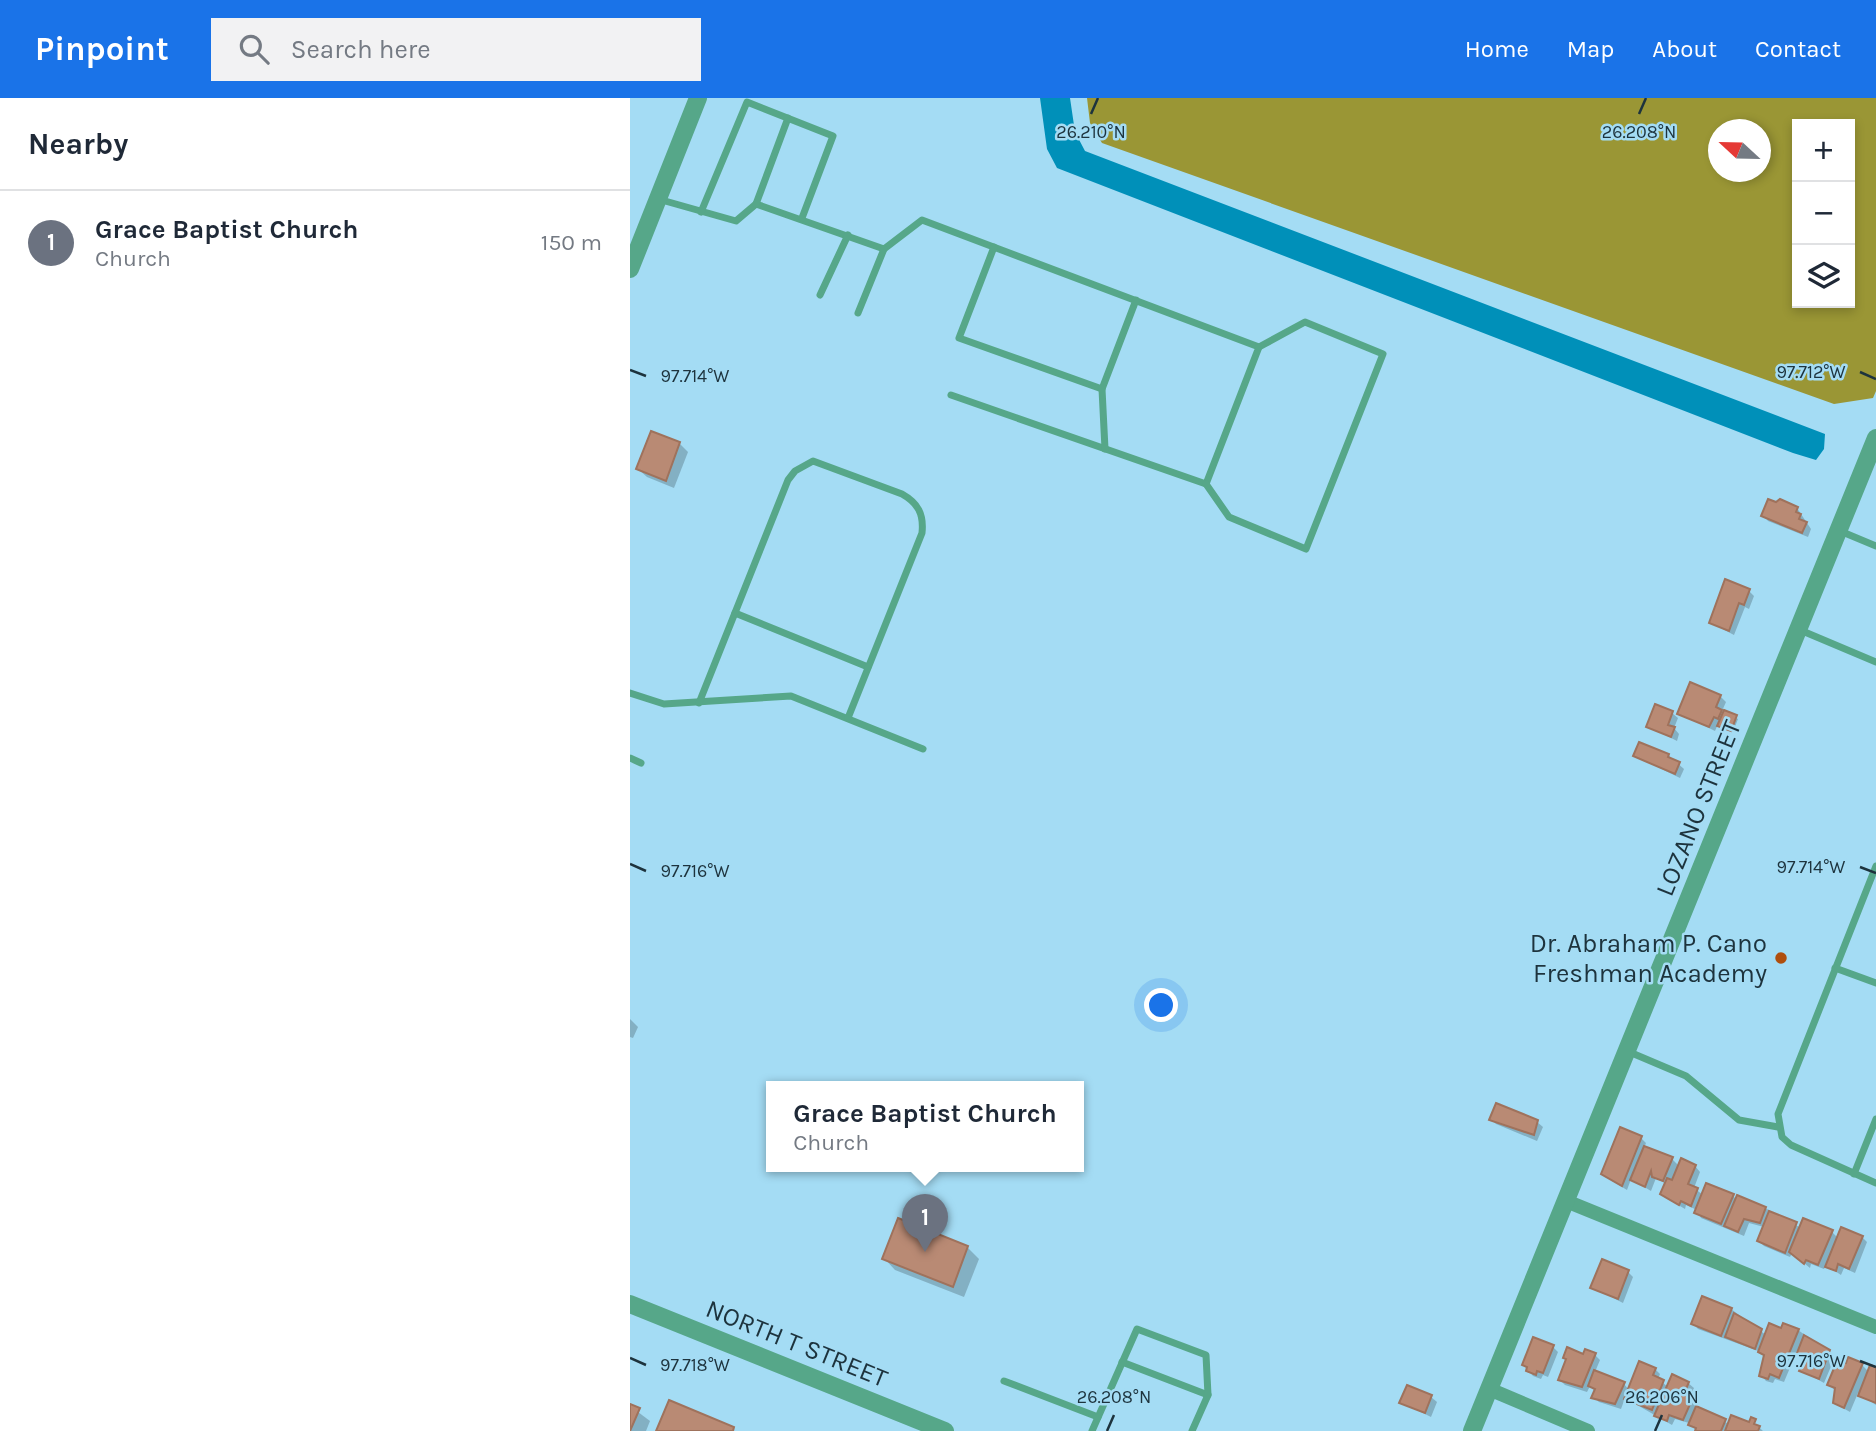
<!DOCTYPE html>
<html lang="en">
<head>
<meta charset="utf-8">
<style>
	body { margin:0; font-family:Karla,sans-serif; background:#f2f2f3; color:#1f2937 }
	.controls { position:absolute; right:21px; top:21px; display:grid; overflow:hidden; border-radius:0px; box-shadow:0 4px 10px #0003 }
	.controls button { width:63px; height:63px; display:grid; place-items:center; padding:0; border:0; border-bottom:2px solid #e0e1e3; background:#fff; color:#1f2937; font:35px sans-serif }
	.compass { position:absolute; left:1078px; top:21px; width:63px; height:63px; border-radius:50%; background:#fff; box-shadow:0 4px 10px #0003; rotate:292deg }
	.you { position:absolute; left:532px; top:908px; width:24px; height:24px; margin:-18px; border:5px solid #fff; border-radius:50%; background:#1a73e8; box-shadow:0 0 0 10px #1a73e833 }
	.badge { display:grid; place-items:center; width:46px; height:46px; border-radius:50%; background:#1a73e8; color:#fff; font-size:23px; font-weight:700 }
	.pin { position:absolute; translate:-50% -58px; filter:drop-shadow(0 2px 4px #0008) }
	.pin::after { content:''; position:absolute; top:37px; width:24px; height:21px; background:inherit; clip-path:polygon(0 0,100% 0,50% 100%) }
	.popup { position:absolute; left:136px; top:983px; width:318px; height:91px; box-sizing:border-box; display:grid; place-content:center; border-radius:0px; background:#fff; filter:drop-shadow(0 2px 5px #0005); font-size:23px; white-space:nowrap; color:#747a83 }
	.popup b { font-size:26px; color:#1f2937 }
	.popup::after { content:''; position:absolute; left:50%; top:100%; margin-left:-14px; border:14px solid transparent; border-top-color:#fff }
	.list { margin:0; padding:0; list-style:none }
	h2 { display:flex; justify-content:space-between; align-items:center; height:91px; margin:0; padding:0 28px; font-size:30px }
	h2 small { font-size:23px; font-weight:400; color:#747a83 }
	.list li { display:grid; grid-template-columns:46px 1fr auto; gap:21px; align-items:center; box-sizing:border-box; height:105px; padding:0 28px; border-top:2px solid #e0e1e3 }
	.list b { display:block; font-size:26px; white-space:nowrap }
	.list p { margin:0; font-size:23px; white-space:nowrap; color:#747a83 }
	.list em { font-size:23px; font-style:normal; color:#747a83 }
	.icon { flex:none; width:38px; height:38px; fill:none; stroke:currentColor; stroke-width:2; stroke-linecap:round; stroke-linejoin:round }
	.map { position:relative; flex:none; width:1246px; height:1333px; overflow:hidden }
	header { display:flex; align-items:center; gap:42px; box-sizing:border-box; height:98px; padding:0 35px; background:#1a73e8; color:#fff }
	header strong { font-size:33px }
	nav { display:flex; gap:38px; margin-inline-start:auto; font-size:24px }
	.search { width:490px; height:63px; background:#f2f2f3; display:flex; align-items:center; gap:18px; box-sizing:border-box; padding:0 24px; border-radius:0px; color:#747a83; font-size:26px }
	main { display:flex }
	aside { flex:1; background:#fff }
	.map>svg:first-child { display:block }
</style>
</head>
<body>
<header>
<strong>Pinpoint</strong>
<div class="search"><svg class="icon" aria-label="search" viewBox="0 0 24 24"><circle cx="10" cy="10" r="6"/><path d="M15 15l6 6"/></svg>Search here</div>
<nav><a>Home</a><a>Map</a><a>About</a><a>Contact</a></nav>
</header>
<main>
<aside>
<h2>Nearby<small></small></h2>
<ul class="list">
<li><span class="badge" style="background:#6b7280">1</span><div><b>Grace Baptist Church</b><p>Church</p></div><em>150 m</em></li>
</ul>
</aside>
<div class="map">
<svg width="1246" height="1333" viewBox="0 0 1246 1333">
	<rect width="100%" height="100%" fill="#a4dcf4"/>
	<!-- forest -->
	<path fill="#9a9635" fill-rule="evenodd" d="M457,0h789v293l-3,7 -39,6 -732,-261 -12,-20zM1167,26h53v179h-53zM1088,32h42v42h-42z"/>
	<!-- water -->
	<polygon fill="#0090b9" points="410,0 440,0 445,34 455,53 1195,336 1194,351 1186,362 1163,355 427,70 417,51"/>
	<!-- shadow -->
	<g fill="#0003">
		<polygon points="22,335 50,346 58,354 44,390 17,379 8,371"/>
		<polygon points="1167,410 1181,431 1178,439 1138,423 1133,417"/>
		<polygon points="1119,493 1124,498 1119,511 1115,509 1104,537 1081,525"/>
		<polygon points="1090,598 1096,604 1092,613 1108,621 1103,634 1088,626 1085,633 1049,615"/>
		<polygon points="1042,615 1048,620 1044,630 1049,636 1047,643 1018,628"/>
		<polygon points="1038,657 1054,671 1050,680 1005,658"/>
		<polygon points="0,921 8,929 3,940 0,939"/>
		<polygon points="861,1021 907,1024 913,1029 907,1043 866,1026"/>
		<polygon points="1011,1040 1016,1045 1014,1050 1042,1061 1050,1069 1065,1068 1070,1074 1064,1090 1073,1097 1103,1098 1107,1102 1135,1110 1171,1130 1202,1134 1208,1140 1232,1139 1237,1144 1225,1175 1214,1170 1211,1177 1196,1167 1194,1171 1181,1166 1180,1170 1162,1155 1160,1159 1134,1148 1129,1143 1134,1129 1119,1125 1114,1138 1071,1120 1067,1112 1056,1107 1055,1111 1038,1101 1032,1095 1036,1086 1026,1080 1021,1093 1001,1081 997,1092 979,1081 973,1075"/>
		<polygon points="337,1149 349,1161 334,1199 265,1172 254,1160"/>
		<polygon points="998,1174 1003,1179 993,1205 962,1189"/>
		<polygon points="1101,1211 1136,1237 1168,1232 1199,1254 1205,1259 1194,1285 1171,1272 1176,1261 1167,1253 1154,1284 1145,1281 1143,1285 1136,1283 1131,1277 1135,1258 1131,1254 1068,1231 1063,1225"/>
		<polygon points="923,1249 928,1254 918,1279 913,1277 911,1281 903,1278 894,1267"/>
		<polygon points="965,1257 970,1262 965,1274 994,1286 999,1292 1025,1271 1030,1276 1028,1281 1038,1289 1058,1285 1064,1290 1062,1295 1069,1301 1066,1310 1099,1326 1119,1326 1121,1322 1133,1333 1067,1333 1059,1325 1045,1321 1042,1327 995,1300 991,1311 969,1304 963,1299 966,1294 960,1288 957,1294 935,1287 930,1282 954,1258"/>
		<polygon points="1232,1267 1239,1274 1246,1271 1246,1307 1228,1295 1220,1314 1204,1305 1206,1293 1199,1287"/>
		<polygon points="801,1299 807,1304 801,1319 771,1304"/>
		<polygon points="0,1308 20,1323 16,1333 0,1333"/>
	</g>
	<!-- building -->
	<g fill="#b98a74" stroke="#9f725c" stroke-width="2">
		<polygon points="21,333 50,344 36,383 6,371"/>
		<polygon points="1138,401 1146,404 1150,401 1168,409 1166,414 1171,416 1169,421 1177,424 1172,435 1131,418"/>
		<polygon points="1095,481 1120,491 1114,507 1109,505 1099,533 1079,525"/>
		<polygon points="1060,584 1091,597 1086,609 1092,612 1088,621 1084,619 1079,629 1047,616"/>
		<polygon points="1025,606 1043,613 1038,627 1045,629 1041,639 1016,629"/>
		<polygon points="1094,612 1107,617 1101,633 1087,628"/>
		<polygon points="1009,644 1039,656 1038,659 1050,664 1045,676 1003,658"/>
		<polygon points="866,1005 908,1022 904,1037 859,1022"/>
		<polygon points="990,1029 1012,1038 992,1088 971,1076"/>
		<polygon points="1014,1048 1043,1059 1033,1083 1022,1079 1021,1073 1015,1089 1000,1082"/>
		<polygon points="1051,1060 1066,1067 1058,1086 1068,1090 1061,1108 1051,1103 1049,1107 1030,1096 1037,1080 1042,1082"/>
		<polygon points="1076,1085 1104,1096 1091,1126 1064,1115"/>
		<polygon points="1107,1097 1136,1109 1130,1125 1114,1121 1108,1134 1094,1128"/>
		<polygon points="1139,1113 1167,1124 1155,1155 1127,1143"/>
		<polygon points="268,1120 338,1148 323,1189 252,1161"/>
		<polygon points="1173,1120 1203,1132 1188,1167 1176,1162 1174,1166 1159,1154"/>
		<polygon points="1211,1129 1233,1138 1219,1171 1208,1166 1206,1173 1195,1169"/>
		<polygon points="972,1161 999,1172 988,1201 960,1190"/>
		<polygon points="1072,1198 1102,1210 1091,1238 1061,1226"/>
		<polygon points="1104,1215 1132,1231 1125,1251 1095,1239"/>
		<polygon points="1139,1225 1151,1230 1153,1225 1169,1231 1149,1280 1140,1276 1138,1281 1129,1278 1134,1257 1128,1254"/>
		<polygon points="1174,1237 1200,1252 1189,1281 1169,1273 1175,1259 1167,1255"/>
		<polygon points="903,1239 924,1247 913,1275 907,1273 906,1277 896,1273 897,1269 892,1267"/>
		<polygon points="937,1249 953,1256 955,1251 966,1255 952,1289 928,1282 936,1261 933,1260"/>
		<polygon points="1218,1259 1233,1265 1214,1310 1203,1305 1205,1290 1197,1287 1207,1263 1216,1265"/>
		<polygon points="1009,1263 1026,1270 1023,1277 1034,1282 1022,1312 994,1301"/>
		<polygon points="1240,1267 1246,1269 1246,1305 1228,1298"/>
		<polygon points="964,1272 995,1284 985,1306 961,1300 965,1291 958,1288"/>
		<polygon points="1042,1276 1059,1284 1056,1291 1065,1295 1053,1322 1039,1317 1037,1323 1024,1318"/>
		<polygon points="777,1287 802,1297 795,1315 769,1305"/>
		<polygon points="39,1302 104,1329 103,1333 26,1333"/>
		<polygon points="0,1306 10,1310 0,1333"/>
		<polygon points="1066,1308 1096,1321 1091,1333 1065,1333 1066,1330 1058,1327"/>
		<polygon points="1101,1317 1119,1324 1121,1319 1126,1321 1124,1326 1130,1328 1128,1333 1095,1333"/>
	</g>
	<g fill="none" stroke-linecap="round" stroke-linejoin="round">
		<!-- service -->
		<g stroke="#56a789" stroke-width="7">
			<polyline points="28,101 106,123 126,106 254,151 292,122 629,249 576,386 321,297"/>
			<polyline points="126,106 158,20"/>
			<polyline points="71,114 117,4 203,38 172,120"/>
			<polyline points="364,149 329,240 472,291"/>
			<polyline points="190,197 218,137"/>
			<polyline points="228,215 254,151"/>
			<polyline points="475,351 472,291 506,202"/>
			<polyline points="576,386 599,419 676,451 753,256 675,224 629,249"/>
			<polyline points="1210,433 1246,448"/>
			<polyline points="105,515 238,569"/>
			<polyline points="1170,532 1246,564"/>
			<polyline points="0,595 34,606 161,598 293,651"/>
			<path d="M69,605l89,-223 7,-9 18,-10 89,33c16,9 22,20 20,39l-74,185"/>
			<polyline points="0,660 11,665"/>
			<polyline points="1246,768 1148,1016 1152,1039 1161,1047 1246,1085"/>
			<polyline points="1205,870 1246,885"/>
			<polyline points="997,953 1056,978 1109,1022 1148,1029"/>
			<polyline points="1224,1076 1246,1021"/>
			<polyline points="492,1264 578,1297"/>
			<polyline points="374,1283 468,1319"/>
			<polyline points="462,1333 507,1231 576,1257 578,1297 562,1333"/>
		</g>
		<!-- minor -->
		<g stroke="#56a789" stroke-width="14">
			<polyline points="936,1103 1246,1229"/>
			<polyline points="859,1291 958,1333"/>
		</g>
		<!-- tertiary -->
		<g stroke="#56a789" stroke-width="18">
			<polyline points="0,171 68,0"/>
			<polyline points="0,1206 315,1333"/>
			<polyline points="842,1333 1246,340"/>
		</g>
	</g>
	<!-- ticks -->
	<path fill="none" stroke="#1d333d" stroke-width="2.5" d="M461,16l7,-16M1009,16l7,-16M0,272l16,6M1230,274l16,7M0,766l16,7M1230,769l16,6M0,1260l16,7M1230,1263l16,6M477,1333l7,-16M1025,1333l7,-16"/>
	<!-- markers -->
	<circle fill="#af4e0d" stroke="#a4dcf4" stroke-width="2.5" cx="1151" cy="860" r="7"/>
	<g text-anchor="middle" stroke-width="5" stroke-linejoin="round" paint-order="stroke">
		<!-- street labels -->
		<g font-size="26" fill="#1d333d" stroke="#a4dcf4">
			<text transform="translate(1068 710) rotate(-68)" y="9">LOZANO STREET</text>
			<text transform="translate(167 1245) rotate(22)" y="9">NORTH T STREET</text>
		</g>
		<!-- poi labels -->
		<g font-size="26" fill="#1d333d" stroke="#a4dcf4" text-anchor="end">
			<text x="1137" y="854">Dr. Abraham P. Cano<tspan x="1137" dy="30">Freshman Academy</tspan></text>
		</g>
	</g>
	<g font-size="18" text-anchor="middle" fill="#1d333d" stroke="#a4dcf4" stroke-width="5" stroke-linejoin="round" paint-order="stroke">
		<text x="461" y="40">26.210°N</text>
		<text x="1009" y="40">26.208°N</text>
		<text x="1181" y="280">97.712°W</text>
		<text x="65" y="284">97.714°W</text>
		<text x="1181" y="775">97.714°W</text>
		<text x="65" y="779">97.716°W</text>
		<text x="1181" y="1269">97.716°W</text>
		<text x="65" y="1273">97.718°W</text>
		<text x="484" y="1305">26.208°N</text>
		<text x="1032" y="1305">26.206°N</text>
	</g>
</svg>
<div class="controls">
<button>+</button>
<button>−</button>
<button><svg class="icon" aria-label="layers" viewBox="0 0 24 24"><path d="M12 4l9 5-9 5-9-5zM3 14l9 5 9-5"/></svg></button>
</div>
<svg class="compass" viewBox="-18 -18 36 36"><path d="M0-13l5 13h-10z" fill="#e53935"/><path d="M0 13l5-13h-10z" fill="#747a83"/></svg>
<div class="you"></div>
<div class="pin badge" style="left:295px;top:1154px;background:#6b7280">1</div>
<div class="popup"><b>Grace Baptist Church</b>Church</div>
</div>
</main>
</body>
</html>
